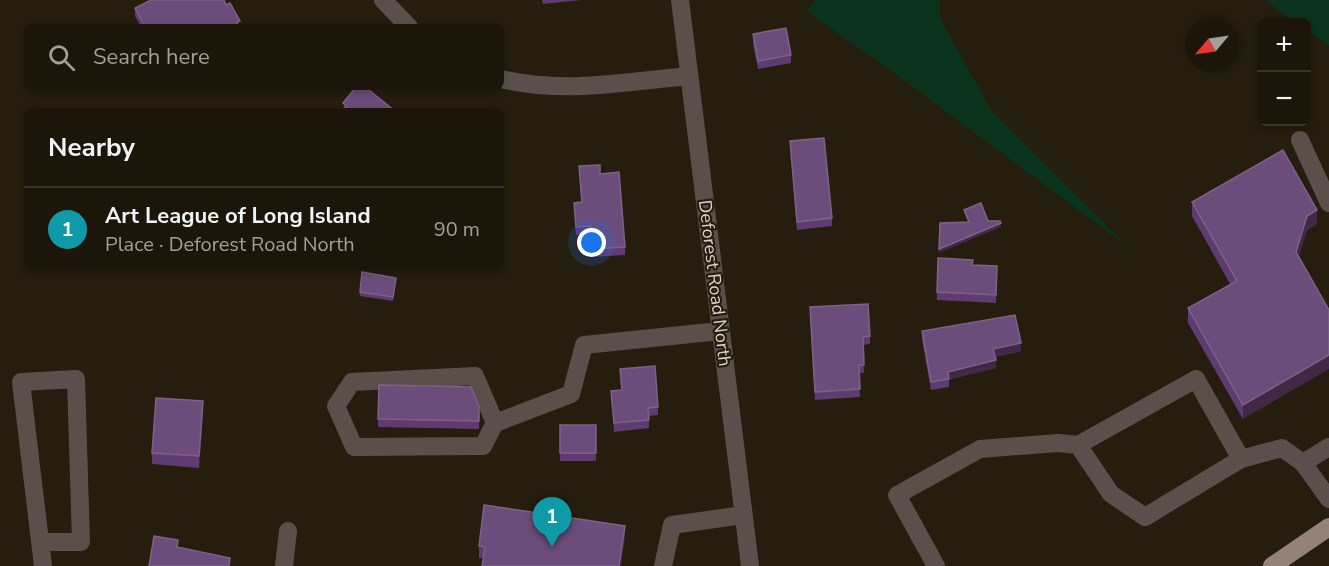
<!DOCTYPE html>
<html lang="en">
<head>
<meta charset="utf-8">
<style>
	body { margin:0; font-family:"Nunito Sans",sans-serif; background:#292318; color:#f1f3f6 }
	.controls { position:absolute; right:18px; top:18px; display:grid; overflow:hidden; border-radius:9px; box-shadow:0 3px 9px #0003 }
	.controls button { width:54px; height:54px; display:grid; place-items:center; padding:0; border:0; border-bottom:2px solid #3a352b; background:#1c160a; color:#f1f3f6; font:30px sans-serif }
	.compass { position:absolute; left:1185px; top:18px; width:54px; height:54px; border-radius:50%; background:#1c160a; box-shadow:0 3px 9px #0003; rotate:241deg }
	.you { position:absolute; left:592px; top:243px; width:21px; height:21px; margin:-15px; border:4px solid #fff; border-radius:50%; background:#1a73e8; box-shadow:0 0 0 9px #1a73e833 }
	.badge { display:grid; place-items:center; width:39px; height:39px; border-radius:50%; background:#ea580c; color:#fff; font-size:20px; font-weight:700 }
	.pin { position:absolute; translate:-50% -50px; filter:drop-shadow(0 2px 3px #0008) }
	.pin::after { content:''; position:absolute; top:32px; width:21px; height:18px; background:inherit; clip-path:polygon(0 0,100% 0,50% 100%) }
	.list { margin:0; padding:0; list-style:none }
	h2 { display:flex; justify-content:space-between; align-items:center; height:78px; margin:0; padding:0 24px; font-size:26px }
	h2 small { font-size:20px; font-weight:400; color:#a09f9c }
	.list li { display:grid; grid-template-columns:39px 1fr auto; gap:18px; align-items:center; box-sizing:border-box; height:84px; padding:0 24px; border-top:2px solid #3a352b }
	.list b { display:block; font-size:22px; white-space:nowrap }
	.list p { margin:0; font-size:20px; white-space:nowrap; color:#a09f9c }
	.list em { font-size:20px; font-style:normal; color:#a09f9c }
	.icon { flex:none; width:33px; height:33px; fill:none; stroke:currentColor; stroke-width:2; stroke-linecap:round; stroke-linejoin:round }
	.map { position:relative; flex:none; width:1329px; height:566px; overflow:hidden }
	.search { position:absolute; background:#1c160a; box-shadow:0 3px 9px #0003; left:24px; top:24px; width:480px; height:66px; display:flex; align-items:center; gap:15px; box-sizing:border-box; padding:0 21px; border-radius:9px; color:#a09f9c; font-size:22px }
	.panel { position:absolute; background:#1c160a; box-shadow:0 3px 9px #0003; left:24px; top:108px; width:480px; height:162px; border-radius:9px }
	.map>svg:first-child { display:block }
</style>
</head>
<body>
<div class="map">
<svg width="1329" height="566" viewBox="0 0 1329 566">
	<rect width="100%" height="100%" fill="#251d0e"/>
	<!-- green -->
	<g fill="#0b321d">
		<polygon points="815,0 940,0 940,18 991,110 1128,247 898,76 806,11"/>
		<polygon points="1264,0 1329,0 1329,46 1307,30 1306,22 1296,22"/>
	</g>
	<g fill="none" stroke-linecap="round" stroke-linejoin="round">
		<!-- minor -->
		<g stroke="#59504c" stroke-width="18">
			<polyline points="383,0 409,27"/>
			<polyline points="680,0 750,566"/>
			<path d="M501,79c63,15 124,3 188,-3"/>
			<polyline points="1300,140 1329,203"/>
			<polyline points="495,423 475,376 352,382 336,406 354,447 483,446 495,423 571,394 584,345 720,331"/>
			<polyline points="1078,445 1196,379 1241,459"/>
			<polyline points="1303,463 1329,447"/>
			<polyline points="40,542 81,542 76,379 21,382 43,566"/>
			<polyline points="284,566 288,531"/>
			<polyline points="663,566 672,525 743,515"/>
			<polyline points="936,566 897,495 980,449 1058,443 1078,445 1111,494 1145,517 1241,459 1282,448 1303,463 1329,499"/>
		</g>
		<!-- major -->
		<polyline stroke="#93817a" stroke-width="18" points="1272,566 1329,527"/>
	</g>
	<!-- wall -->
	<g fill="#5f3b71">
		<polygon points="542,0 581,0 543,4"/>
		<polygon points="226,5 240,27 141,27 135,16 135,8"/>
		<polygon points="753,34 791,55 791,63 758,69 753,43"/>
		<polygon points="790,141 832,218 832,226 797,230"/>
		<polygon points="579,166 600,174 625,247 625,255 592,257 591,234 576,235 574,203 581,202"/>
		<polygon points="1192,202 1317,224 1307,230 1243,419 1188,323 1188,308 1230,284 1192,216"/>
		<polygon points="973,265 997,266 996,303 937,300 937,292"/>
		<polygon points="396,282 393,301 360,296 360,292"/>
		<polygon points="810,315 870,336 870,344 863,345 864,373 859,373 860,397 815,400"/>
		<polygon points="922,331 1021,351 995,357 996,368 949,379 949,387 931,390 922,339"/>
		<polygon points="620,369 658,407 658,415 649,416 649,428 614,432 611,391 621,390"/>
		<polygon points="379,385 479,407 479,429 378,427"/>
		<polygon points="203,413 199,468 152,464 152,453"/>
		<rect x="560" y="425" width="36" height="36"/>
		<polygon points="625,537 483,558 479,558 479,546"/>
	</g>
	<!-- shaded-wall -->
	<g fill="#422845">
		<polygon points="1317,210 1317,224 1307,230 1296,266 1296,252 1307,216"/>
		<polygon points="1001,223 1001,227 939,253 939,249"/>
		<polygon points="1021,343 1021,351 993,357 993,349"/>
		<polygon points="1329,355 1329,369 1243,419 1243,405"/>
		<polygon points="996,360 996,368 948,380 948,372"/>
		<polygon points="203,401 203,413 199,468 199,456"/>
		<polygon points="625,526 625,537 621,566 619,566"/>
	</g>
	<!-- building -->
	<g fill="#6c4c7a" stroke="#7d6187" stroke-width="1.5">
		<polygon points="151,0 224,0 226,5 230,3 240,21 237,22 239,27 145,27 135,8"/>
		<polygon points="786,28 791,55 758,61 753,34"/>
		<polygon points="356,87 365,87 395,111 342,111 346,106 343,103"/>
		<polygon points="824,138 832,218 797,222 790,141"/>
		<polygon points="1283,150 1317,210 1307,216 1296,252 1329,310 1329,355 1243,405 1188,308 1237,281 1192,202"/>
		<polygon points="600,165 600,174 619,172 625,247 592,249 591,226 576,227 574,203 582,202 579,166"/>
		<polygon points="981,203 988,221 1000,221 1001,223 939,249 940,223 969,222 964,210"/>
		<polygon points="938,258 973,260 972,265 997,266 996,295 937,292"/>
		<polygon points="362,272 396,278 393,297 360,292"/>
		<polygon points="868,304 870,336 863,337 864,365 859,365 860,389 815,392 810,307"/>
		<polygon points="1015,315 1021,343 993,349 996,360 948,372 949,379 931,382 922,331"/>
		<polygon points="655,366 658,407 648,408 649,420 614,423 611,391 622,390 620,369"/>
		<polygon points="379,385 471,387 479,407 479,421 378,419"/>
		<polygon points="156,398 203,401 199,456 152,453"/>
		<rect x="560" y="425" width="36" height="28"/>
		<polygon points="484,505 625,526 619,566 482,566 485,547 479,546"/>
		<polygon points="154,536 178,540 177,547 230,558 229,566 149,566"/>
	</g>
	<g text-anchor="middle" stroke-width="4.5" stroke-linejoin="round" paint-order="stroke">
		<!-- street labels -->
		<g font-size="18" fill="#d9d4ca" stroke="#251d0e">
			<text transform="translate(715 283) rotate(83)" y="6">Deforest Road North</text>
		</g>
	</g>
</svg>
<div class="controls">
<button>+</button>
<button>−</button>
</div>
<svg class="compass" viewBox="-18 -18 36 36"><path d="M0-13l5 13h-10z" fill="#e53935"/><path d="M0 13l5-13h-10z" fill="#a09f9c"/></svg>
<div class="you"></div>
<div class="pin badge" style="left:552px;top:547px;background:#0f9aa8">1</div>
<div class="search"><svg class="icon" aria-label="search" viewBox="0 0 24 24"><circle cx="10" cy="10" r="6"/><path d="M15 15l6 6"/></svg>Search here</div>
<section class="panel">
<h2>Nearby<small></small></h2>
<ul class="list">
<li><span class="badge" style="background:#0f9aa8">1</span><div><b>Art League of Long Island</b><p>Place · Deforest Road North</p></div><em>90 m</em></li>
</ul>
</section>
</div>
</body>
</html>
